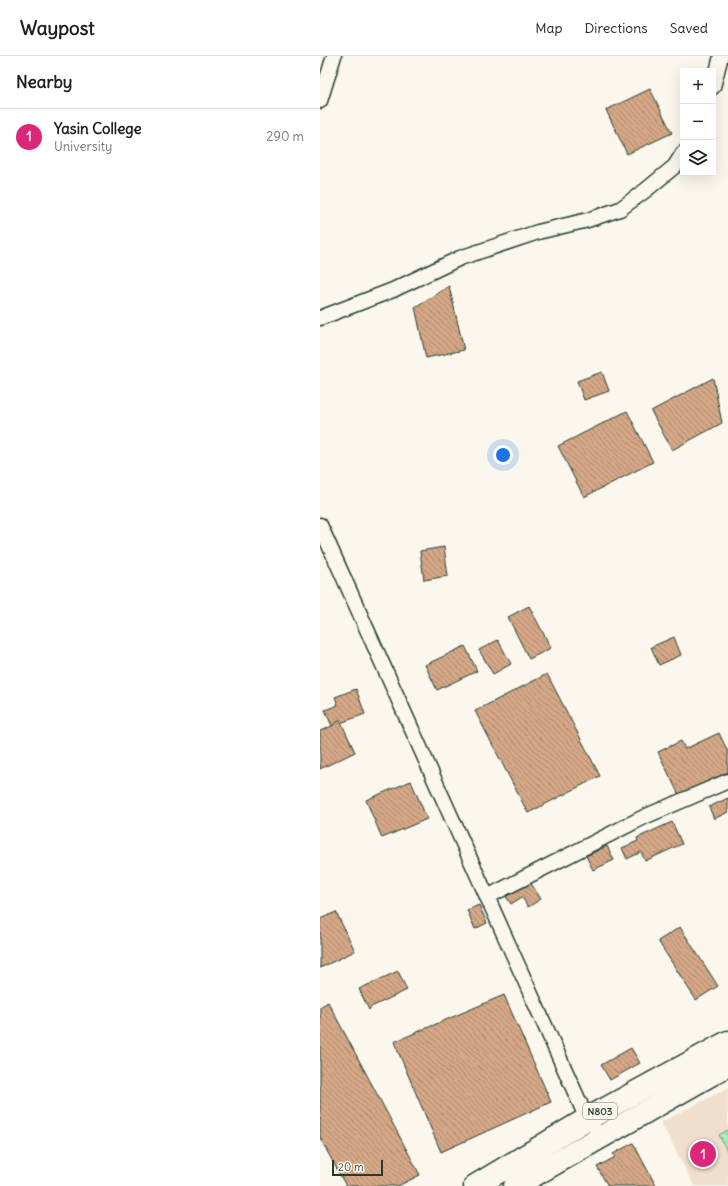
<!DOCTYPE html>
<html lang="en">
<head>
<meta charset="utf-8">
<style>
	body { margin:0; font-family:Delius,sans-serif; background:#f2f2f2; color:#202124 }
	.controls { position:absolute; right:12px; top:12px; display:grid; overflow:hidden; border-radius:0px; box-shadow:0 4px 16px #0002 }
	.controls button { width:36px; height:36px; display:grid; place-items:center; padding:0; border:0; border-bottom:1px solid #e0e0e0; background:#fff; color:#202124; font:20px sans-serif }
	.scale { position:absolute; left:12px; bottom:10px; width:51px; box-sizing:border-box; padding-left:4px; border:2px solid #1f3d34; border-top:0; font-size:11px; line-height:14px; white-space:nowrap; color:#1f3d34; -webkit-text-stroke:3px #fbf7ec; paint-order:stroke }
	.you { position:absolute; left:183px; top:399px; width:14px; height:14px; margin:-10px; border:3px solid #fff; border-radius:50%; background:#1a73e8; box-shadow:0 0 0 6px #1a73e833 }
	.badge { display:grid; place-items:center; width:26px; height:26px; border-radius:50%; background:#db2777; color:#fff; font-size:13px; font-weight:700 }
	.pin { position:absolute; translate:-50% -50%; border:2px solid #fff; box-shadow:0 1px 4px #0006 }
	.list { margin:0; padding:0; list-style:none }
	h2 { display:flex; justify-content:space-between; align-items:center; height:52px; margin:0; padding:0 16px; font-size:17px }
	h2 small { font-size:13px; font-weight:400; color:#757577 }
	.list li { display:grid; grid-template-columns:26px 1fr auto; gap:12px; align-items:center; box-sizing:border-box; height:56px; padding:0 16px; border-top:1px solid #e0e0e0 }
	.list b { display:block; font-size:15px; white-space:nowrap }
	.list p { margin:0; font-size:13px; white-space:nowrap; color:#757577 }
	.list em { font-size:13px; font-style:normal; color:#757577 }
	.icon { flex:none; width:22px; height:22px; fill:none; stroke:currentColor; stroke-width:2; stroke-linecap:round; stroke-linejoin:round }
	.map { position:relative; flex:none; width:408px; height:1130px; overflow:hidden }
	header { display:flex; align-items:center; gap:24px; box-sizing:border-box; height:56px; padding:0 20px; background:#fff; border-bottom:1px solid #e0e0e0 }
	header strong { font-size:19px }
	nav { display:flex; gap:22px; margin-inline-start:auto; font-size:14px }
	main { display:flex }
	aside { flex:1; background:#fff }
	.map>svg:first-child { display:block }
</style>
</head>
<body>
<header>
<strong>Waypost</strong>
<nav><a>Map</a><a>Directions</a><a>Saved</a></nav>
</header>
<main>
<aside>
<h2>Nearby<small></small></h2>
<ul class="list">
<li><span class="badge">1</span><div><b>Yasin College</b><p>University</p></div><em>290 m</em></li>
</ul>
</aside>
<div class="map">
<svg width="408" height="1130" viewBox="0 0 408 1130">
	<defs>
		<pattern id="park-dots" width="8" height="8" patternUnits="userSpaceOnUse"><rect width="8" height="8" fill="#acf1bc"/><path d="M2 2h.1M6 6h.1" fill="none" stroke="#94d0a2" stroke-width="1.8" stroke-linecap="round"/></pattern>
		<pattern id="building-back-hatch" width="6" height="6" patternUnits="userSpaceOnUse"><rect width="6" height="6" fill="#d5a786"/><path d="M-1 5l2 2M0 0l6 6M5-1l2 2" fill="none" stroke="#ac896e"/></pattern>
	</defs>
	<rect width="100%" height="100%" fill="#fbf7ec"/>
	<filter id="ink" filterUnits="userSpaceOnUse"><feTurbulence type="fractalNoise" baseFrequency=".025" numOctaves="2"/><feDisplacementMap in="SourceGraphic" scale="8" xChannelSelector="R" yChannelSelector="G"/><feConvolveMatrix kernelMatrix="1 2 1 2 8 2 1 2 1" color-interpolation-filters="sRGB"/></filter>
	<g filter="url(#ink)">
		<!-- built -->
		<polygon fill="#f0dfcd" points="408,1032 408,1130 374,1130 341,1066"/>
		<!-- park -->
		<polygon fill="url(#park-dots)" stroke="#669778" points="408,1074 408,1097 399,1079"/>
		<!-- building -->
		<g fill="url(#building-back-hatch)" stroke="#1f3d34">
			<polygon points="330,33 352,77 307,98 286,54"/>
			<polygon points="129,230 144,294 106,302 95,251"/>
			<polygon points="282,316 289,335 264,344 257,325"/>
			<polygon points="393,322 402,367 352,394 331,355"/>
			<polygon points="307,355 333,406 264,441 238,390"/>
			<polygon points="124,491 128,520 104,524 100,495"/>
			<polygon points="209,550 231,592 209,603 188,561"/>
			<polygon points="354,581 361,599 339,609 331,591"/>
			<polygon points="178,584 191,608 173,618 159,594"/>
			<polygon points="145,590 157,615 117,634 105,609"/>
			<polygon points="227,618 280,720 208,757 155,655"/>
			<polygon points="36,633 45,658 12,670 5,654 18,649 15,641"/>
			<polygon points="20,664 35,696 0,713 0,675 12,670"/>
			<polygon points="399,677 408,696 408,716 359,739 338,696 361,685 365,693"/>
			<polygon points="91,725 107,763 62,782 46,744"/>
			<polygon points="408,742 408,756 394,763 389,751"/>
			<polygon points="352,766 362,788 325,805 321,796 307,803 302,792 318,785 317,782"/>
			<polygon points="287,790 294,804 273,814 266,800"/>
			<polygon points="208,823 221,843 208,851 202,841 191,848 185,839"/>
			<polygon points="159,849 167,867 155,873 147,854"/>
			<polygon points="16,856 35,895 0,912 0,863"/>
			<polygon points="360,871 398,930 376,944 338,885"/>
			<polygon points="78,915 87,934 51,951 49,954 39,933"/>
			<polygon points="184,939 231,1046 121,1096 74,986"/>
			<polygon points="8,946 100,1119 78,1130 26,1130 0,1082 0,951"/>
			<polygon points="311,992 320,1007 290,1024 281,1009"/>
			<polygon points="313,1087 336,1130 288,1130 277,1111 295,1101 293,1098"/>
		</g>
		<g fill="none" stroke-linecap="round" stroke-linejoin="round">
			<defs>
				<g id="street">
					<polyline points="393,31 401,0"/>
					<polyline points="0,45 14,0"/>
					<polyline points="0,262 73,234 140,202 218,176 268,164 300,153 326,134 355,110 363,97"/>
					<polyline points="0,469 267,1063 273,1069"/>
					<polyline points="167,841 324,761 408,725"/>
				</g>
				<g id="highway">
					<polyline points="155,1130 267,1063 408,986"/>
					<polyline points="195,1130 408,1009"/>
				</g>
			</defs>
			<!-- street casing -->
			<use href="#street" stroke="#1f3d34" stroke-width="17"/>
			<!-- highway casing -->
			<use href="#highway" stroke="#1f3d34" stroke-width="25"/>
			<!-- street -->
			<use href="#street" stroke="#fbf7ec" stroke-width="14"/>
			<!-- highway -->
			<use href="#highway" stroke="#fbf7ec" stroke-width="22"/>
		</g>
	</g>
	<g text-anchor="middle" stroke-width="3" stroke-linejoin="round" paint-order="stroke">
		<!-- shield labels -->
		<rect fill="#fbf7ec" stroke="#61756b" stroke-width="1" x="263" y="1047" width="34" height="16" rx="3"/>
		<g font-size="10" font-weight="bold" fill="#1f3d34">
			<text x="280" y="1059">N803</text>
		</g>
	</g>
</svg>
<div class="controls">
<button>+</button>
<button>−</button>
<button><svg class="icon" aria-label="layers" viewBox="0 0 24 24"><path d="M12 4l9 5-9 5-9-5zM3 14l9 5 9-5"/></svg></button>
</div>
<div class="scale">20 m</div>
<div class="you"></div>
<div class="pin badge" style="left:383px;top:1098px">1</div>
</div>
</main>
</body>
</html>
